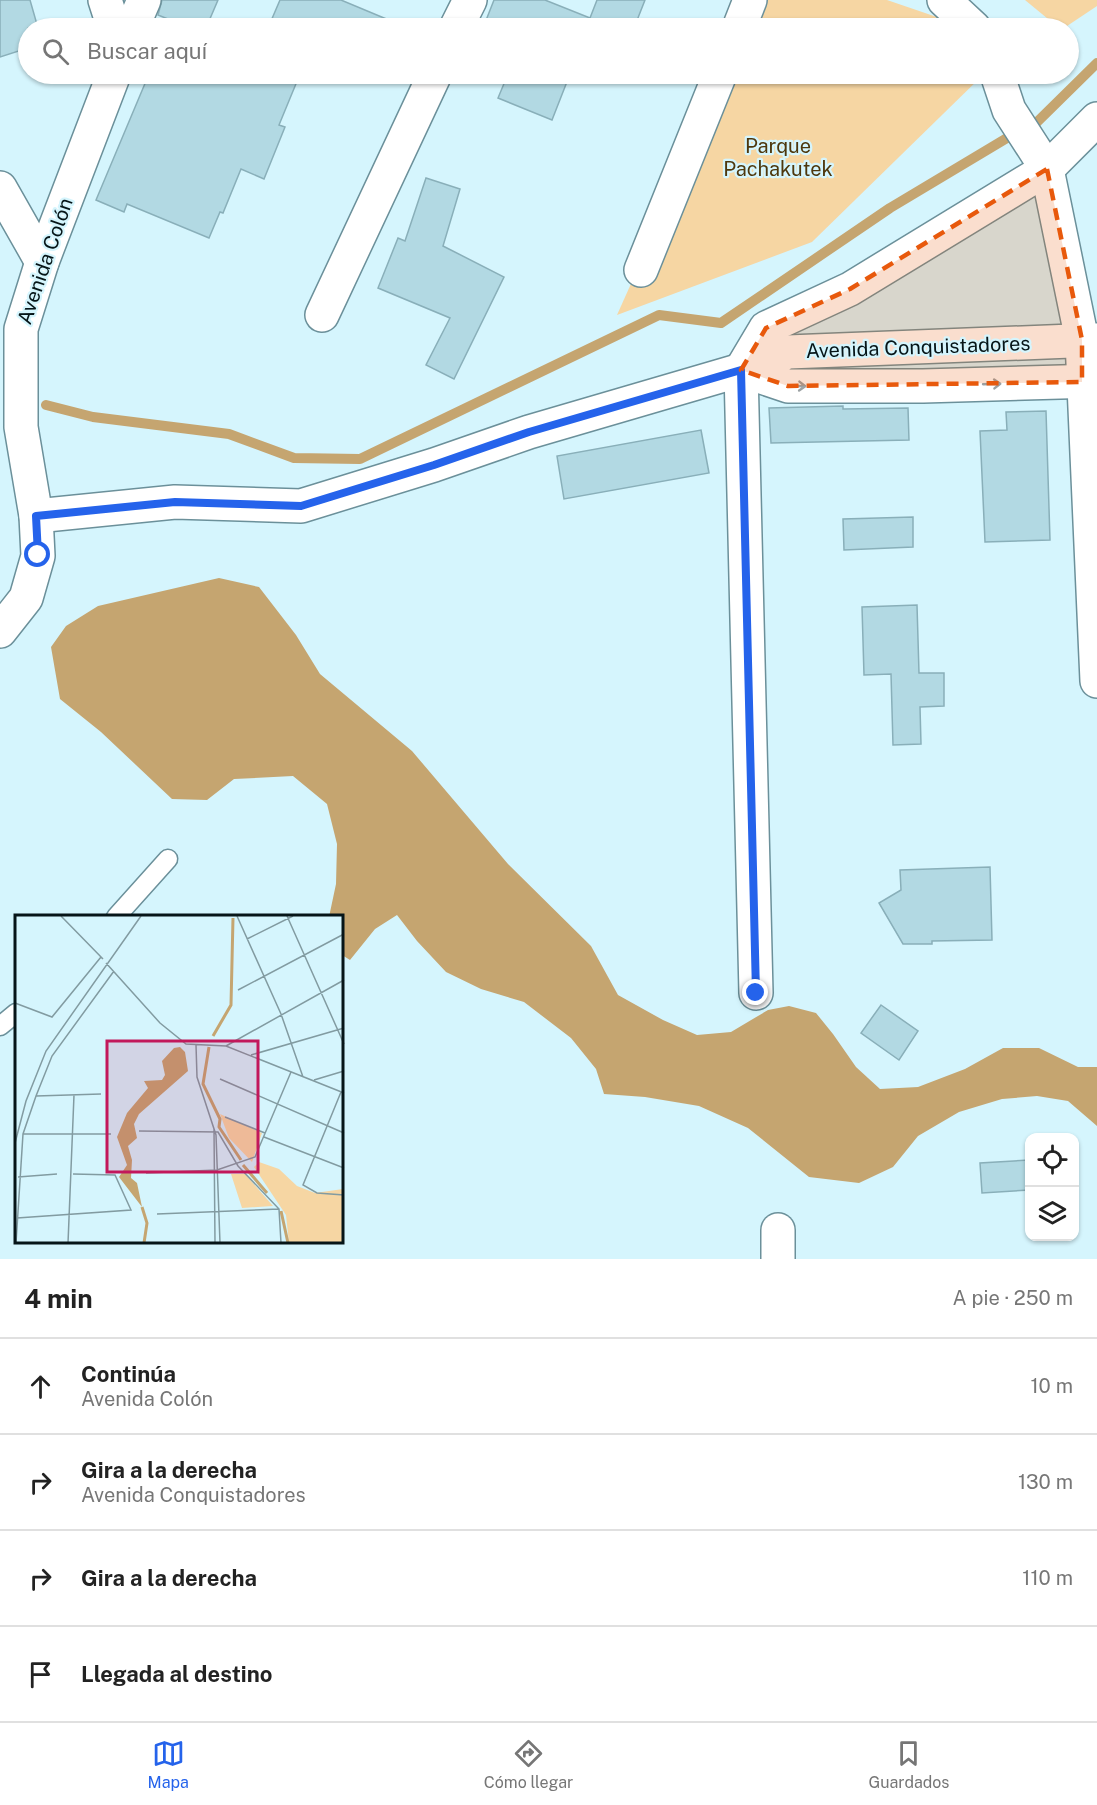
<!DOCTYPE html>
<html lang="es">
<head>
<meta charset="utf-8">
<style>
	body { margin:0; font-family:"Public Sans",sans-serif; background:#f6f6f6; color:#222 }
	.controls { position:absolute; right:18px; bottom:18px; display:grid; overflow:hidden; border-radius:12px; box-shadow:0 2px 4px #0004 }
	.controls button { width:54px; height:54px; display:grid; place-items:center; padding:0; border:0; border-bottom:2px solid #e0e0e0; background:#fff; color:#222; font:30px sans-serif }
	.stop { position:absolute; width:18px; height:18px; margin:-14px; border:4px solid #2563eb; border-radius:50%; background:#fff }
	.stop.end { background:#2563eb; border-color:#fff; box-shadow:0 2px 6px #0008 }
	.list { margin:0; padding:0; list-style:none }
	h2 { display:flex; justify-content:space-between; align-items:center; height:78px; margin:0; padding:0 24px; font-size:26px }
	h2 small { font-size:20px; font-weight:400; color:#767676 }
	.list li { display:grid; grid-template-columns:39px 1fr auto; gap:18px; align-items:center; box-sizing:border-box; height:96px; padding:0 24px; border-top:2px solid #e0e0e0 }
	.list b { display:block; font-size:22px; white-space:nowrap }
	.list p { margin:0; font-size:20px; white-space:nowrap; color:#767676 }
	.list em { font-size:20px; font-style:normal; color:#767676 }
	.icon { flex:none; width:33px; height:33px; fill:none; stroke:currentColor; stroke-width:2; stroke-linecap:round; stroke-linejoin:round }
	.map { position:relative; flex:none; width:1097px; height:1259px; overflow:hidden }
	.search { position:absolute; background:#fff; box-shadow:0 2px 4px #0004; left:18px; right:18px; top:18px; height:66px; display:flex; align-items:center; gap:15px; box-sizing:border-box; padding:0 21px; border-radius:33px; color:#767676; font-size:22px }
	.sheet { height:462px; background:#fff }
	nav { display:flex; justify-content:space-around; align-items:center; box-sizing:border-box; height:84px; border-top:2px solid #e0e0e0; background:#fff; font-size:16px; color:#767676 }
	nav a { display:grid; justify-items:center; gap:3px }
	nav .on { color:#2563eb }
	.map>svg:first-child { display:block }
</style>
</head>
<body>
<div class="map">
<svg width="1097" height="1259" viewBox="0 0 1097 1259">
	<rect width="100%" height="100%" fill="#d5f5fd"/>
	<!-- green -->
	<g fill="#f6d6a3">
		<polygon points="757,0 887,0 969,28 745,28"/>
		<polygon points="1025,0 1097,0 1097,6 1064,28 1059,28"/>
		<polygon points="725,74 984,74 812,242 617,315"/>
	</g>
	<!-- water -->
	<polygon fill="#c5a570" points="219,578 259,587 296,635 320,674 412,751 508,864 591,946 618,995 663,1020 697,1035 731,1032 768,1010 789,1006 816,1013 833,1034 856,1067 880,1089 918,1087 965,1069 1003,1048 1039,1048 1078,1067 1097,1067 1097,1126 1068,1101 1037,1096 1002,1099 959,1112 918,1136 893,1167 859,1183 809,1177 748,1128 699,1106 645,1097 604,1094 596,1069 571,1038 524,1002 481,989 446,972 417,941 397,915 375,929 350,960 342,955 342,917 329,917 336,884 337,844 327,804 293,776 234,779 207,800 172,799 101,732 60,699 51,647 66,626 98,606"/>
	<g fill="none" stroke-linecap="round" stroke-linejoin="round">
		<!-- stream -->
		<g stroke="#c5a570" stroke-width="10">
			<polyline points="1031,128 1097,63"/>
			<polyline points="46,405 93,417 229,434 294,458 360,459 659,315 721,323 890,208 1007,138"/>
		</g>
	</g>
	<!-- building -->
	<g fill="#b2d9e3" stroke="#89afb9" stroke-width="1.5">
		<polygon points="0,0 30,0 38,28 28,28 28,48 0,57"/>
		<polygon points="162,0 218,0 206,28 190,28 158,15"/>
		<polygon points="280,0 341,0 408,28 268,28"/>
		<polygon points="494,0 545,0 590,18 597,0 645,0 634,28 483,28"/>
		<polygon points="149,74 300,74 279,125 285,127 264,179 241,169 223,213 220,212 209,238 127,204 124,212 96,200"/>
		<polygon points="508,74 570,74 552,120 498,98"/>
		<polygon points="426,178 460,189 443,246 504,277 454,379 426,365 450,318 378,288 398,238 405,241"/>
		<polygon points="843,406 843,409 908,408 909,440 771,443 769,408"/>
		<polygon points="1046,411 1050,540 985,542 980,431 1007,430 1006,412"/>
		<polygon points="701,430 709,473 564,499 557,456"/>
		<polygon points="913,517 913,547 844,550 843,519"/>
		<polygon points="917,605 919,673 944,673 944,706 920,707 921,744 893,745 891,674 864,675 862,607"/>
		<polygon points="990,867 992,940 932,941 932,944 903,944 879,903 901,890 900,870"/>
		<polygon points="881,1005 918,1031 899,1060 861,1033"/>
		<polygon points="1029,1160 1029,1190 982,1193 980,1163"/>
	</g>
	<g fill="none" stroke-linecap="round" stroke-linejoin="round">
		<defs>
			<g id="lane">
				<polyline points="116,917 168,859"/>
				<polyline points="0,1026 16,1013"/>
			</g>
			<g id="street">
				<polyline points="105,0 114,28"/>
				<polyline points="944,0 974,28"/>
				<polyline points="456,28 470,0"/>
				<polyline points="739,28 750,0"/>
				<polyline points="997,74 1009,110 1047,169 1082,340 1097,681"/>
				<polyline points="0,188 42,262"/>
				<polyline points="641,270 720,74"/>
				<polyline points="322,315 435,74"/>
				<polyline points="741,370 788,386 923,386 1097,381"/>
				<polyline points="36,516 175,502 301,506 434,465 529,432 741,370 788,352 1097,340"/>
				<polyline points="756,993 741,370 766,328 850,289 1047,169 1097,119"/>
				<polyline points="778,1230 778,1259"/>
			</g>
			<g id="primary">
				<polyline points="132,28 144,0"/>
				<polyline points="0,631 26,598 38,556 36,516 21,427 21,329 42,262 114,74"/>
			</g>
		</defs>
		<!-- lane casing -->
		<use href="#lane" stroke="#6b909a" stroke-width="21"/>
		<!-- street casing -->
		<use href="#street" stroke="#6b909a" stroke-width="36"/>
		<!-- primary casing -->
		<use href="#primary" stroke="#6b909a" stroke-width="36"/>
		<!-- lane -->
		<use href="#lane" stroke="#fff" stroke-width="18"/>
		<!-- street -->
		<use href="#street" stroke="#fff" stroke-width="33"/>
		<!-- primary -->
		<use href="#primary" stroke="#fff" stroke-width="33"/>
	</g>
	<!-- one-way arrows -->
	<defs><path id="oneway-shaft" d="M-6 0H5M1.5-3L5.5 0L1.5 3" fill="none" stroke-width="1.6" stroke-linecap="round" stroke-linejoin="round" transform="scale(1.5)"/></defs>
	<g stroke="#9ba1a3">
		<use href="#oneway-shaft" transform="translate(992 384) rotate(-2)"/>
		<use href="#oneway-shaft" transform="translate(797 386) rotate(2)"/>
	</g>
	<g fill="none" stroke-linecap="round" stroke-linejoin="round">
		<!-- route -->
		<polyline stroke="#2563eb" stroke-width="8" points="38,555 36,516 175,502 301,506 434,465 529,432 741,370 756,993"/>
	</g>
	<!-- marked area -->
	<path fill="#e8590c" fill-opacity="0.2" stroke="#e8590c" stroke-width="4.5" stroke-dasharray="12 8" stroke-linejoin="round" d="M1047,169l35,171v42l-294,4 -47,-16 25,-42 84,-39z"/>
	<g text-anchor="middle" stroke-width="4.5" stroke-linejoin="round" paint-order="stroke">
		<!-- park labels -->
		<g font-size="20" fill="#4e370c" stroke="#d5f5fd">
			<text x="778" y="153">Parque<tspan x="778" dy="23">Pachakutek</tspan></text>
		</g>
		<!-- street labels -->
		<g font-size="20" fill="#061518" stroke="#d5f5fd">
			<text transform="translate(45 261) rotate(-71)" y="7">Avenida Colón</text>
			<text transform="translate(918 347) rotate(-2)" y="7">Avenida Conquistadores</text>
		</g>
	</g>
	<!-- overview -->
	<g transform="translate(15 915)">
		<rect width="328" height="328" fill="#d5f5fd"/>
		<path d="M205,199l42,19 -10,29 -23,-24zM244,247l20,7 18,17 18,7 28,-4v54h-54l-3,-28 -32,-48zM216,259h14l28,32 -31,2z" fill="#f6d6a3"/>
		<path d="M165,132l5,5 3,19 -49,43 -5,10 3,14 -9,8 4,14 -1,18 6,5 5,24 -23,-30 8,-12 -10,-28 10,-24 21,-25 -4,-7 18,-1 3,-5 -3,-14 12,-13z" fill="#c5a570"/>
		<path fill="none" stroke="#c5a570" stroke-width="3" d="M198,121l18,-31 2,-87M194,132l-6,37 17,35 -1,8 22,33M228,250l24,28M127,292l5,16 -3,20M266,296l7,32"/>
		<path fill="none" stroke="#829ba1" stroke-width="1.5" d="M46,1l42,43M222,1l44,98 22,63M272,1l57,128M232,24l46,-23M91,48l54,60 26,21 40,2 118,47M223,75l106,-56M0,88l37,14 49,-60M181,130l1,32 19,58 4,108M211,131l118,-66M236,140l93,-27M205,164l124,54M299,165l30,-9M326,177l-38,93 14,8 27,2M21,181l65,-2M210,202l40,16M199,214l1,114M124,216l79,1 20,34 41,43 2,34M8,219h88M249,222l80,31M0,228l11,-42 20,-50 95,-135M131,258l71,-3 38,-13 36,-85M3,262l39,-3M142,299l122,-5M2,303l114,-8 -16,-35 -42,-1M1,328l7,-109 13,-38 16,-40 62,-85M53,328l6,-148"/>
		<path fill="#c2185b" fill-opacity="0.15" stroke="#c2185b" stroke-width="3" d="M92,126h151v131h-151z"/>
		<rect width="328" height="328" fill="none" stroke="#061518" stroke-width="3"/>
	</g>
</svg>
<div class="controls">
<button><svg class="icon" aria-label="locate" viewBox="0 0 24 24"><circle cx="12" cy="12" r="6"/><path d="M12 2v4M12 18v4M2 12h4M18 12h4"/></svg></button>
<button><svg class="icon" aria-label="layers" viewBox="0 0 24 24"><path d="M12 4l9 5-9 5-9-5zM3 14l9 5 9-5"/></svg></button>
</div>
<div class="stop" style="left:38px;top:555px"></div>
<div class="stop end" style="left:756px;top:993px"></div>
<div class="search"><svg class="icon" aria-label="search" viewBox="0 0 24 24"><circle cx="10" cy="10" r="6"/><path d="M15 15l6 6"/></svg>Buscar aquí</div>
</div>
<section class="sheet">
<h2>4 min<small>A pie · 250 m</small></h2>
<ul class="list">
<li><svg class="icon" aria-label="ahead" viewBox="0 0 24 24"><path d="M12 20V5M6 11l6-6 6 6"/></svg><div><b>Continúa</b><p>Avenida Colón</p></div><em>10 m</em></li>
<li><svg class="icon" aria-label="right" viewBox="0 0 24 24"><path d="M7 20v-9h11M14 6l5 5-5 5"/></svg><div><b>Gira a la derecha</b><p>Avenida Conquistadores</p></div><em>130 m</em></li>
<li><svg class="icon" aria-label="right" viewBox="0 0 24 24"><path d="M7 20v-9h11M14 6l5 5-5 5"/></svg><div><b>Gira a la derecha</b></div><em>110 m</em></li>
<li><svg class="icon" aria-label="arrive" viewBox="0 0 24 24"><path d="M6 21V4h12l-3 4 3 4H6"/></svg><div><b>Llegada al destino</b></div></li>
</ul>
</section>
<nav>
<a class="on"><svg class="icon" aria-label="map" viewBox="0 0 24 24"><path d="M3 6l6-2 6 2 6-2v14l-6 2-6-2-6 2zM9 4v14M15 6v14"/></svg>Mapa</a>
<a><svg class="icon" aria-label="directions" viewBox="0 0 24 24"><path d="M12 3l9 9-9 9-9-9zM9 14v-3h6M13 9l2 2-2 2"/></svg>Cómo llegar</a>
<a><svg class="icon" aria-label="saved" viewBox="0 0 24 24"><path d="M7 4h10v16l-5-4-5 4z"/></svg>Guardados</a>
</nav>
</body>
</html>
